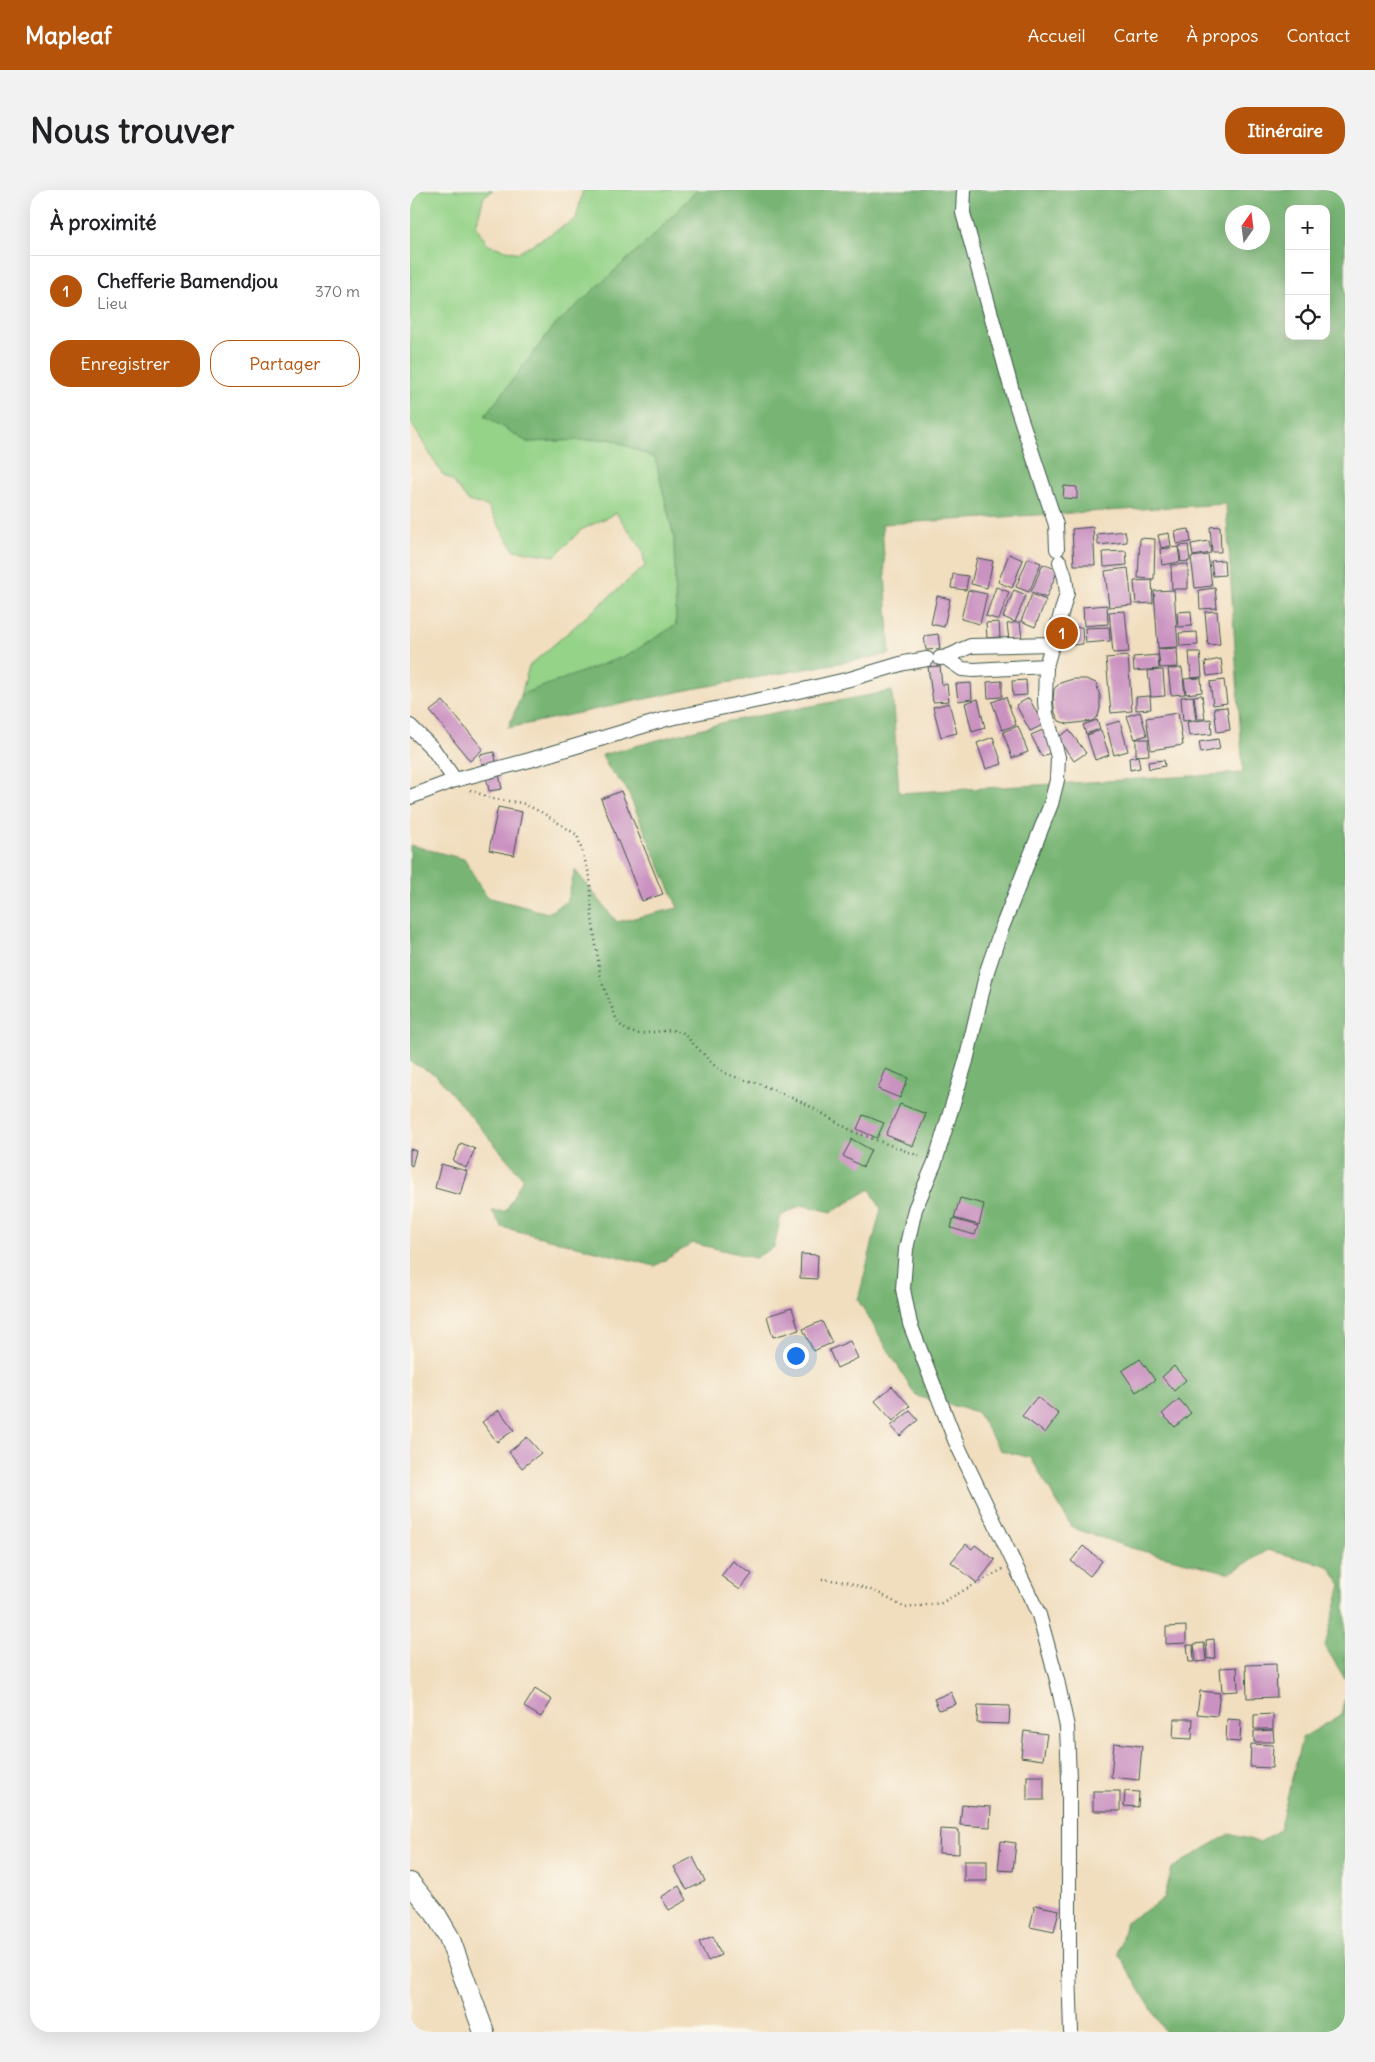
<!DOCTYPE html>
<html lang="fr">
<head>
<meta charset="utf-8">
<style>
	body { margin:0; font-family:Delius,sans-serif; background:#f2f2f2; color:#202124 }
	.controls { position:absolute; right:15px; top:15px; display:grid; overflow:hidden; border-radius:10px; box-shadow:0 5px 20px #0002 }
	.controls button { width:45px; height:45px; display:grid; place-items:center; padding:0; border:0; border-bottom:1px solid #e0e0e0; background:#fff; color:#202124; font:25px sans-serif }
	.compass { position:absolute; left:815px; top:15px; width:45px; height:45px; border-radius:50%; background:#fff; box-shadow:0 5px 20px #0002; rotate:14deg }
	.you { position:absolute; left:385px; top:1165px; width:18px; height:18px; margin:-12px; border:4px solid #fff; border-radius:50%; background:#1a73e8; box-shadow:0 0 0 8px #1a73e833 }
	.badge { display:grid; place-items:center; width:32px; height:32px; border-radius:50%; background:#b45309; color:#fff; font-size:16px; font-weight:700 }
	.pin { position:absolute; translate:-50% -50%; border:2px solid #fff; box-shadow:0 1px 5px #0006 }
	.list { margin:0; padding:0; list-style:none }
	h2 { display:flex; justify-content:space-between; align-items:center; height:65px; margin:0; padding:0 20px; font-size:21px }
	h2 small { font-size:16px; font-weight:400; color:#757577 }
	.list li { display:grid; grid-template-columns:32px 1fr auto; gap:15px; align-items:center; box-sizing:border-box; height:70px; padding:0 20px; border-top:1px solid #e0e0e0 }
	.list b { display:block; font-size:19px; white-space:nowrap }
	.list p { margin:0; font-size:16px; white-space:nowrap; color:#757577 }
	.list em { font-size:16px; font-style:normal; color:#757577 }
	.actions { display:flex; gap:10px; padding:15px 20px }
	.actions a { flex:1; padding:11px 0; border:1px solid #b45309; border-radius:20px; text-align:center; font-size:18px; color:#b45309 }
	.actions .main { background:#b45309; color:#fff }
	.icon { flex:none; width:28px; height:28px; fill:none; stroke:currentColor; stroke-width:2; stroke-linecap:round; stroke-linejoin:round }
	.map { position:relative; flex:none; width:935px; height:1842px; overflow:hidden; border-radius:20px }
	header { display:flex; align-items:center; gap:30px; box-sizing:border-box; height:70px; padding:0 25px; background:#b45309; color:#fff }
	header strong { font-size:24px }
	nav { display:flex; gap:28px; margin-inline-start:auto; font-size:18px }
	.intro { display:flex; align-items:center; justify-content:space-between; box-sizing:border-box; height:120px; padding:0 30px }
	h1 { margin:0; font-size:35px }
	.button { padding:12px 22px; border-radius:20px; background:#b45309; color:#fff; font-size:18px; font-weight:700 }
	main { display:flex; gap:30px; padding:0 30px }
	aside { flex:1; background:#fff; border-radius:20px; box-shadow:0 5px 20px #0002 }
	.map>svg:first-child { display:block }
</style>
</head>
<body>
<header>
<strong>Mapleaf</strong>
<nav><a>Accueil</a><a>Carte</a><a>À propos</a><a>Contact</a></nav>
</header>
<div class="intro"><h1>Nous trouver</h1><a class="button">Itinéraire</a></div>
<main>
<aside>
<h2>À proximité<small></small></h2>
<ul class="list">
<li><span class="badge">1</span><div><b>Chefferie Bamendjou</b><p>Lieu</p></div><em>370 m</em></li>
</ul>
<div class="actions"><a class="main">Enregistrer</a><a>Partager</a></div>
</aside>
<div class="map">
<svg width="935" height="1842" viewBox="0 0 935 1842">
	<rect width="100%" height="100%" fill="#fbf7ec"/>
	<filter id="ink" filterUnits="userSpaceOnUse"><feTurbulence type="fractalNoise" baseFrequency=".02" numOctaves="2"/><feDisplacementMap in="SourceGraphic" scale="10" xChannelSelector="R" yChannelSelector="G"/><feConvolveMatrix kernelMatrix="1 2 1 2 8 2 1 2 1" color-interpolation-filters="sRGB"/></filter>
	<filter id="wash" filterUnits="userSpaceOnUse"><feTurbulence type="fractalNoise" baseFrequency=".0096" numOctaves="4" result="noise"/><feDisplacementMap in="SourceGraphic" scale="20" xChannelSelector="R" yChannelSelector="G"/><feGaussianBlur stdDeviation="1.12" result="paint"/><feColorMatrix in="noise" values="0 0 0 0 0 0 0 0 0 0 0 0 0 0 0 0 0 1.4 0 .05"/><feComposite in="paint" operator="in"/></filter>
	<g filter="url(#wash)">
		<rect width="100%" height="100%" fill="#f1debf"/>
		<!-- green -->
		<polygon fill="#95d389" stroke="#5a885e" points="0,0 83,0 74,6 66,36 78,55 108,63 166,29 173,0 287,0 75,225 117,252 201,249 245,268 264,347 266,435 218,465 113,504 110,509 119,476 235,376 232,359 206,323 171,340 145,366 104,360 77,316 58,311 42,290 32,284 0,231"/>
		<!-- forest -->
		<g fill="#78b575" stroke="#4c7954" fill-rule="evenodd">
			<path d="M287,0h648v1489l-20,-33 16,-61 -12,-19 -61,-16 -38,23 -99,-25 -52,-18 -8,-4 -40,-68 -31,-8 -23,-38 -61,-16 -58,-96 23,-91 -11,-20 -38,23 -31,-7 -20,11 -7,31 -19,11 -62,-15 -38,23 -153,-39 -10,-16h14l17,-33 -88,-104 -25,-12v-217l54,14 23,38 61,16 19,-12 8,-31 42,52 61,-14 -52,-120 -18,-21 -6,-12 123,-33 167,-31 7,102 344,-20 -17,-269 -344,20 8,130 -198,35 -184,39 14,-34 106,-39 48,-30 -2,-88 -19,-79 -44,-19 -84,3 -42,-26 68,-89 101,-92zM879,19h37v127h-37zM822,22h30v30h-30z"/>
			<polygon points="935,1508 935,1842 755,1842 708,1763 716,1732 754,1709 762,1678 819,1644 850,1652 869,1640 892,1548 931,1525"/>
		</g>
		<g id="blocks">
			<!-- building -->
			<g fill="#ca92c1">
				<polygon points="654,296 667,297 667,309 653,308"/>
				<polygon points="810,336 811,362 802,362 800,337"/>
				<polygon points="683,337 685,375 664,375 662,339"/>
				<polygon points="779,339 781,352 767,354 765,341"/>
				<polygon points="715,341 717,352 688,355 687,344"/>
				<polygon points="759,343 761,356 751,358 748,345"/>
				<polygon points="730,348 745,349 744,389 728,388"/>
				<polygon points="799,351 801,363 783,366 781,354"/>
				<polygon points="778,355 780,371 771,372 769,356"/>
				<polygon points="768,357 770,372 752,375 750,359"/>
				<polygon points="716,361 717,375 694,377 693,362"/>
				<polygon points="599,364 613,370 602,398 588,392"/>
				<polygon points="798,365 802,396 785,398 781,367"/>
				<polygon points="567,368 583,371 577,398 561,394"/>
				<polygon points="618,368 631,373 619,402 606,397"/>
				<polygon points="814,370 815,385 803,386 801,371"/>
				<polygon points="633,374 648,380 636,408 621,402"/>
				<polygon points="778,374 778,399 762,399 761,375"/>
				<polygon points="718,378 722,415 699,417 695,381"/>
				<polygon points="543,384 558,386 556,400 541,398"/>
				<polygon points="742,390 743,413 726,414 724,391"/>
				<polygon points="586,397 599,402 589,430 576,426"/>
				<polygon points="805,398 807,418 790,419 789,400"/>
				<polygon points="558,400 577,404 570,434 551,429"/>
				<polygon points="604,400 616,405 605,432 593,427"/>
				<polygon points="764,400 768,457 748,458 744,401"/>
				<polygon points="622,404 636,410 625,437 611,431"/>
				<polygon points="527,406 540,409 534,437 521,434"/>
				<polygon points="697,415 698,434 674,436 673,417"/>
				<polygon points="715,421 719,462 703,463 699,422"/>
				<polygon points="781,421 782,436 768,437 767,422"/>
				<polygon points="807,421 810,454 798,455 795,422"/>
				<polygon points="589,432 590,447 577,448 576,433"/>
				<polygon points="610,432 612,448 599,450 597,434"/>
				<polygon points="672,437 673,454 662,455 661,438"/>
				<polygon points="699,437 700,451 676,453 675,438"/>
				<polygon points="787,442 788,455 770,456 769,443"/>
				<polygon points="528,444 530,459 516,460 514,446"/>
				<polygon points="767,458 768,477 750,478 748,459"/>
				<polygon points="779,462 790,462 792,487 781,488"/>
				<polygon points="748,465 749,479 724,481 723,467"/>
				<polygon points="718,466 722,521 701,523 696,468"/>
				<polygon points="811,469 813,484 797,486 795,472"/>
				<polygon points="530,476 532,495 537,494 539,511 523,512 518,477"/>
				<polygon points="772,478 775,504 761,505 758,479"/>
				<polygon points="753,480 755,506 741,507 738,481"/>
				<polygon points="791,488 792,502 776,504 774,489"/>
				<polygon points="663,489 676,489 686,493 690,506 690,519 688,526 682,531 658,534 649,531 645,523 643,510 644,499 650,493"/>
				<polygon points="616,490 617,505 603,506 602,491"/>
				<polygon points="814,490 817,513 803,515 800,492"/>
				<polygon points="592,491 592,507 578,508 577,492"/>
				<polygon points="561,493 562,509 548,511 546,494"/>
				<polygon points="792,505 795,529 787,529 784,506"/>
				<polygon points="740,506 741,519 726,520 726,507"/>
				<polygon points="783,506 786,530 773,531 771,507"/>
				<polygon points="596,507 606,535 592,540 582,512"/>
				<polygon points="619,508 633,535 620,541 606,515"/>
				<polygon points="568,509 575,538 562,542 555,513"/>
				<polygon points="33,511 73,559 60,571 20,521"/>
				<polygon points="539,513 547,543 531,547 523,517"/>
				<polygon points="817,517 820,540 807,542 804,518"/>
				<polygon points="730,522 737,545 725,549 717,526"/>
				<polygon points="768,523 773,555 741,560 736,528"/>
				<polygon points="801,529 802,544 779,546 777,532"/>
				<polygon points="687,530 690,539 676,544 673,535"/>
				<polygon points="710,531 718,561 704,565 696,535"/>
				<polygon points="608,536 618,562 602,568 593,542"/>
				<polygon points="635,539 645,560 632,567 621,545"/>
				<polygon points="659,540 676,563 664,571 647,548"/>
				<polygon points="691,540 699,565 685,570 677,545"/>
				<polygon points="583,547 592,574 576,579 567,553"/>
				<polygon points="726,549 738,549 739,565 726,566"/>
				<polygon points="808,549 810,559 791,563 789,552"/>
				<polygon points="84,562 87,575 73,578 70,565"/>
				<polygon points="728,566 730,578 720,580 719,568"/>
				<polygon points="754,570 755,576 739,579 738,572"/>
				<polygon points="89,584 92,599 79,601 76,586"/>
				<polygon points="211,601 253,704 232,711 191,609"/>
				<polygon points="88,617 112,622 104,665 79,660"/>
				<polygon points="476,879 498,888 490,908 468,899"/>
				<polygon points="490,914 516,924 503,956 476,945"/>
				<polygon points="453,925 474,933 467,948 447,939"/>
				<polygon points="442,949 461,960 453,977 433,966"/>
				<polygon points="51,953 65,959 56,978 43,971"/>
				<polygon points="0,959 6,961 2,976 0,975"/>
				<polygon points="31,974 57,981 50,1005 25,998"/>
				<polygon points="550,1008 574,1014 569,1035 544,1028"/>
				<polygon points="543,1029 568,1036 565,1045 541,1038"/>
				<polygon points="391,1064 408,1065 407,1089 390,1088"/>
				<polygon points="382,1118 389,1140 363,1147 357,1126"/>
				<polygon points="412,1131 422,1153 403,1161 393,1139"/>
				<polygon points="440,1151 448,1168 427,1178 419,1160"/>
				<polygon points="730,1169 745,1190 726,1202 712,1181"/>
				<polygon points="764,1176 776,1190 764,1201 752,1187"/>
				<polygon points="482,1196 500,1216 483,1231 465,1211"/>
				<polygon points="627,1207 649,1224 635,1243 612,1226"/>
				<polygon points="769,1209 781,1223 765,1237 752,1224"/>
				<polygon points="89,1220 104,1240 87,1252 72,1232"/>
				<polygon points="500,1221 508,1230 490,1246 481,1236"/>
				<polygon points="117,1247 131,1263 112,1278 99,1262"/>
				<polygon points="556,1354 562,1359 565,1355 585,1370 567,1393 541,1372"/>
				<polygon points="673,1356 692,1371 680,1386 661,1371"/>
				<polygon points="323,1371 342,1384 330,1400 311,1386"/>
				<polygon points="776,1436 776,1453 756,1454 756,1437"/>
				<polygon points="804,1449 805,1468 797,1469 796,1450"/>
				<polygon points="794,1453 796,1471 786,1472 784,1454"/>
				<polygon points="777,1455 783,1455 784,1472 779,1472"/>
				<polygon points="866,1474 867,1507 837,1508 836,1475"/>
				<polygon points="827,1477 828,1501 812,1502 810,1478"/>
				<polygon points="125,1499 142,1510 131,1527 114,1517"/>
				<polygon points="790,1501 810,1503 807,1526 787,1524"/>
				<polygon points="541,1502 546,1514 529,1520 524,1509"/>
				<polygon points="568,1515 600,1516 599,1534 567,1533"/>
				<polygon points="863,1524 863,1539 844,1539 844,1525"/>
				<polygon points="764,1529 783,1529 782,1549 763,1548"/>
				<polygon points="817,1529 831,1530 830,1552 816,1551"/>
				<polygon points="863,1540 864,1552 844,1552 844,1541"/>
				<polygon points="614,1541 637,1544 633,1570 611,1567"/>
				<polygon points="704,1553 732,1556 729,1590 701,1587"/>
				<polygon points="841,1554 863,1555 862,1578 840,1577"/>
				<rect x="617" y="1586" width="17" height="24"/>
				<rect x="683" y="1601" width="27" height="20"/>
				<polygon points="715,1601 729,1602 728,1617 714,1616"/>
				<polygon points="552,1615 581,1617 580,1637 550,1635"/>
				<polygon points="530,1639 549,1640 549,1664 529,1663"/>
				<polygon points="591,1651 606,1653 603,1681 588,1680"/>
				<polygon points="283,1667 295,1691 277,1700 264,1677"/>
				<rect x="554" y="1671" width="23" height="20"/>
				<polygon points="269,1696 277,1710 259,1720 251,1707"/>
				<polygon points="625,1715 649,1720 644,1742 620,1737"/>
				<polygon points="303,1746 311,1765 298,1771 289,1752"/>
			</g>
		</g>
	</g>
	<g filter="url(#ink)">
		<use href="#blocks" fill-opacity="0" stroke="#3e5549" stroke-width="1"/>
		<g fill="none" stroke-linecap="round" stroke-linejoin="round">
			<defs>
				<g id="minor">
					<polyline points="554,0 553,23 604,208 646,335 647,359"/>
					<polyline points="650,372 655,387 657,403 636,476 635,511 636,524 648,567 647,590 641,614 591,740 577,781 556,871 525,972 505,1019 496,1059 493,1099 500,1134 545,1250 629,1425 647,1490 657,1537 659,1590 659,1779 661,1842"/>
					<path d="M530,468c10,0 21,-9 31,-12l82,-2"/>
					<polyline points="536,468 552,479 564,480 636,476"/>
					<polyline points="0,536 23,559 45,590"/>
					<polyline points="0,607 45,590 120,570 256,529 354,509 440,489 494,473 517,469"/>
				</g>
				<polyline id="secondary" points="0,1693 25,1723 39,1747 74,1842"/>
			</defs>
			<!-- minor casing -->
			<use href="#minor" stroke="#3e5549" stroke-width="16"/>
			<!-- secondary casing -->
			<use href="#secondary" stroke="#3e5549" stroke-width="22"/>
			<!-- path -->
			<g stroke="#3e5549" stroke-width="2.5" stroke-dasharray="1 4" stroke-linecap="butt">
				<polyline points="60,600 83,609 112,613 133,623 167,645 180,687 182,728 191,790 208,833 216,840 227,844 262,840 272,842 304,875 315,883 331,889 348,893 396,914 442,941 512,967"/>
				<polyline points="412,1389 437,1392 467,1402 495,1418 531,1413 593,1379"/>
			</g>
			<!-- minor -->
			<use href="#minor" stroke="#fff" stroke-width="14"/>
			<!-- secondary -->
			<use href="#secondary" stroke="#fff" stroke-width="20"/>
		</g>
	</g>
</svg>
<div class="controls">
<button>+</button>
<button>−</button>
<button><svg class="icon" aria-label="locate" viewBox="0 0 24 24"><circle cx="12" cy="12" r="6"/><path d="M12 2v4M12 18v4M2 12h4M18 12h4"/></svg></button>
</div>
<svg class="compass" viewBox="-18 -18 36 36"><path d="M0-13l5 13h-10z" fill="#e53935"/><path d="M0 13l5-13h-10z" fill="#757577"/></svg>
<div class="you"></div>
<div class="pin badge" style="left:652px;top:443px">1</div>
</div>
</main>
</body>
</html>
